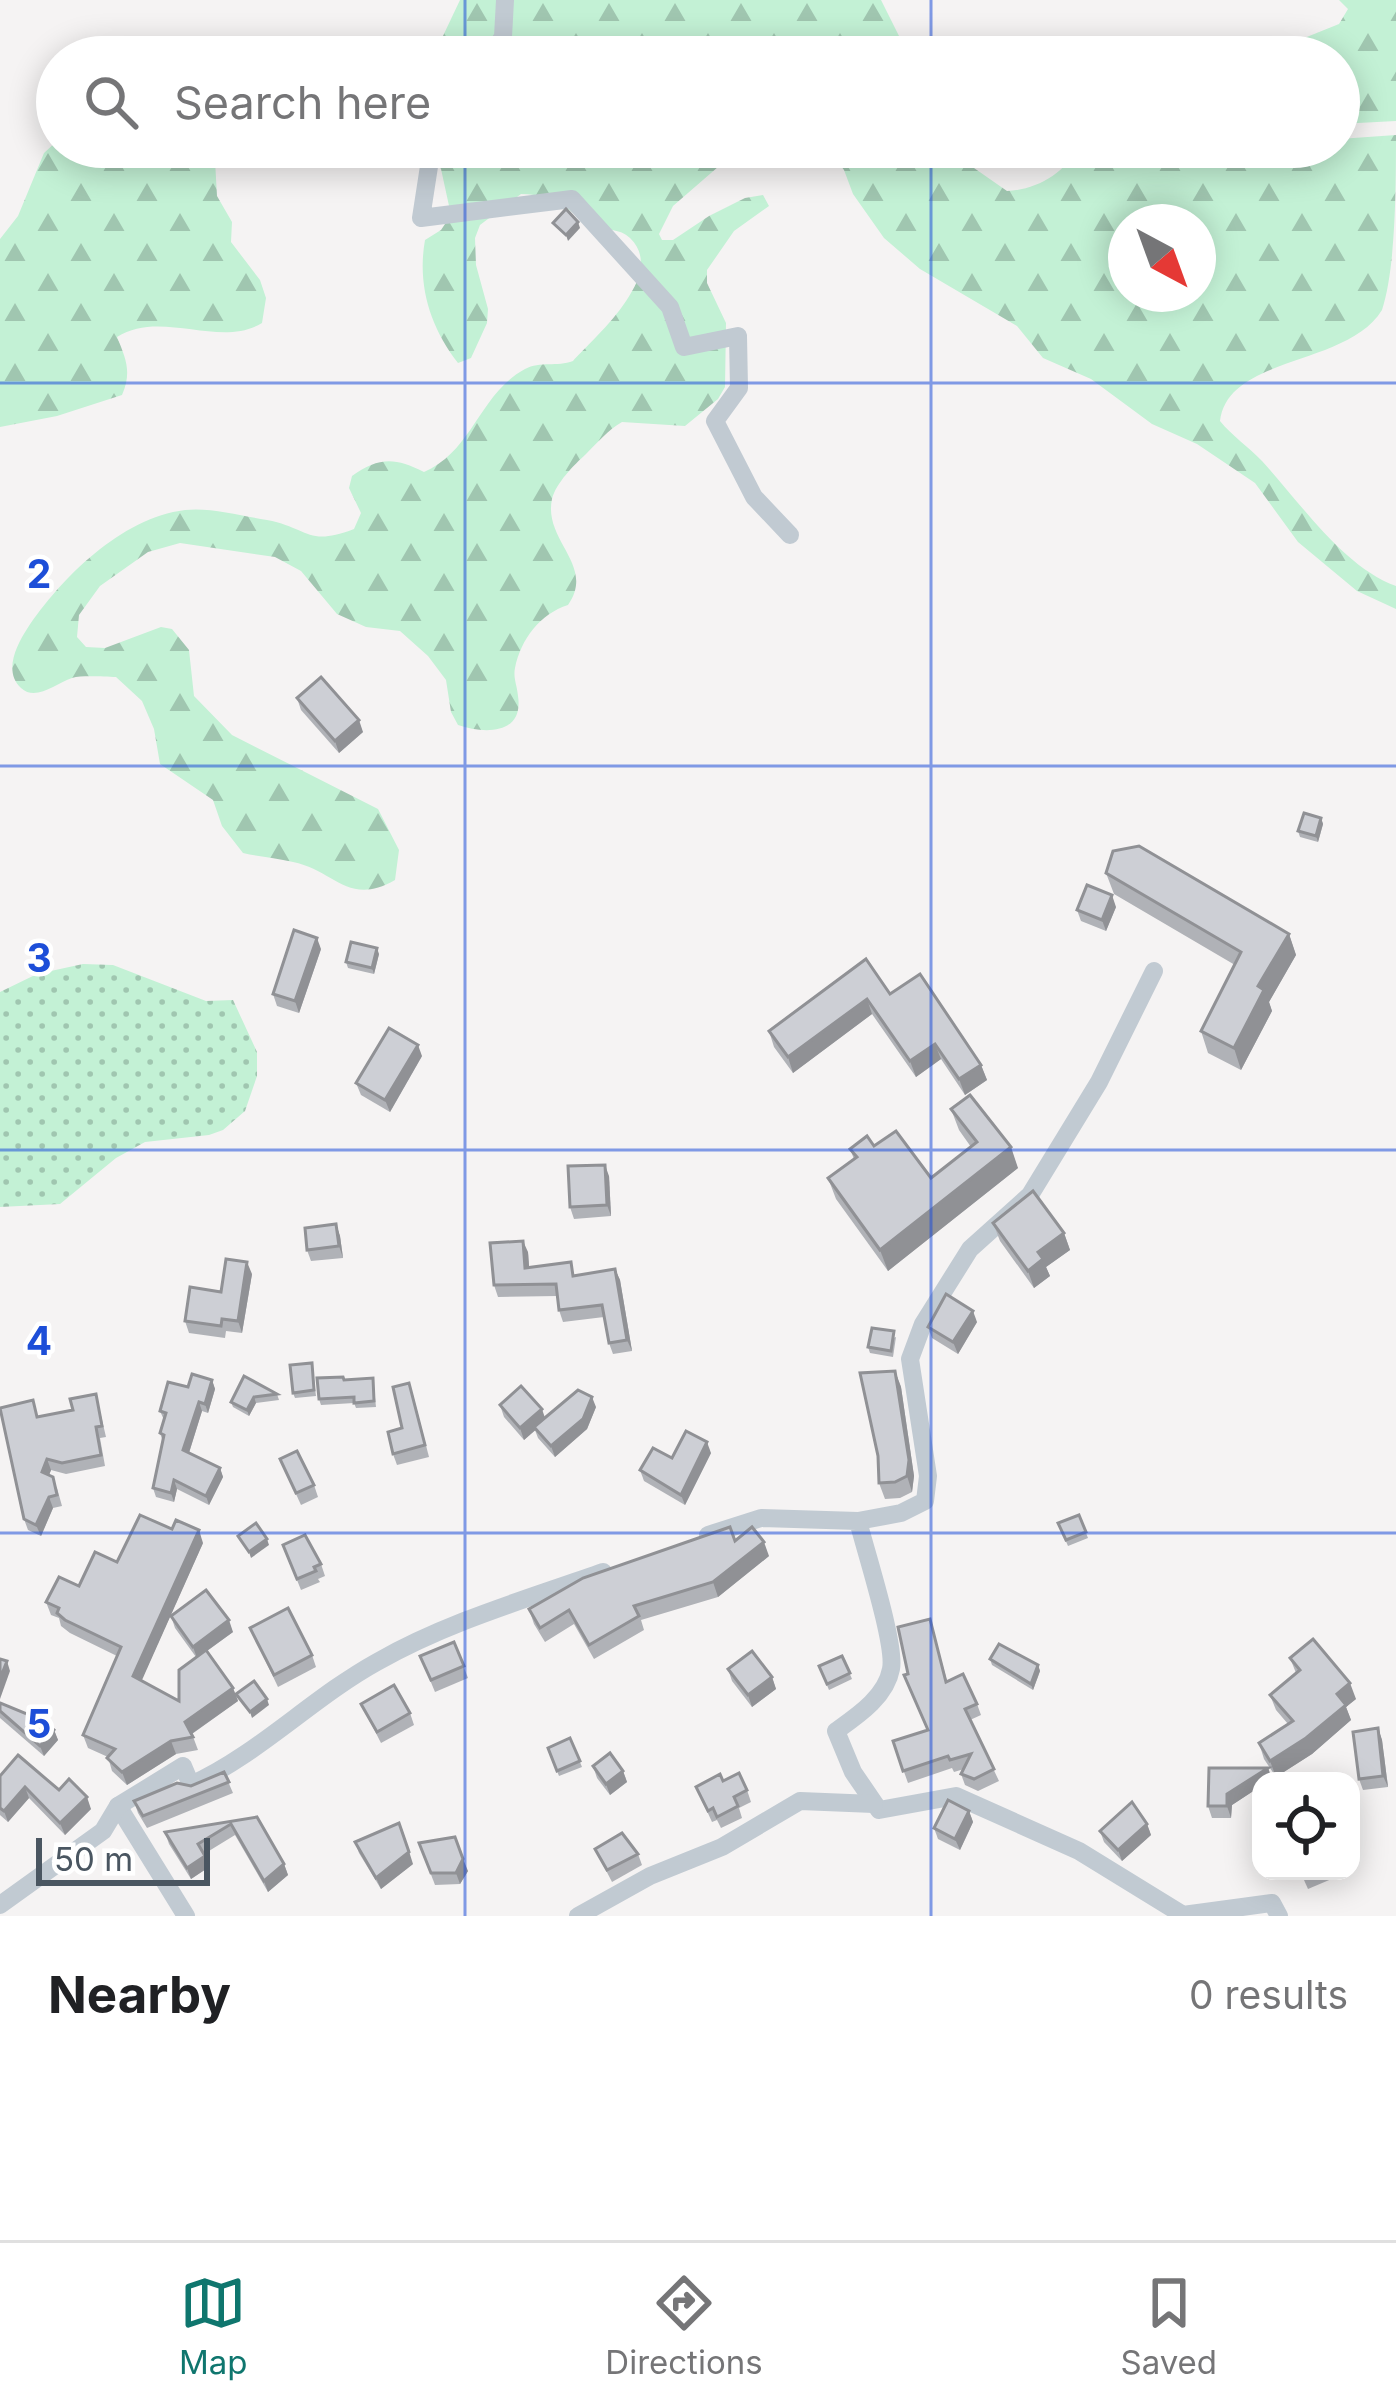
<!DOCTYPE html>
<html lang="en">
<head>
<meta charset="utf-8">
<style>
	body { margin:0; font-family:Inter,sans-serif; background:#f6f6f6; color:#202124 }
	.controls { position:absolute; right:36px; bottom:36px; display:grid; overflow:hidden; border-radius:24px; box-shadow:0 6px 30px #0003 }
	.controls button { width:108px; height:108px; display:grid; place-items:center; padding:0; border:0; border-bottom:3px solid #e0e0e0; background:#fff; color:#202124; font:60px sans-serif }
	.compass { position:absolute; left:1108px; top:204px; width:108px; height:108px; border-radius:50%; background:#fff; box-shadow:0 6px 30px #0003; rotate:139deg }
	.scale { position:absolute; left:36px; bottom:30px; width:174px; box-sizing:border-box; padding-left:12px; border:6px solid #4a5661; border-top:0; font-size:33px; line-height:42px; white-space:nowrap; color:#4a5661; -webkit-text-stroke:9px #fff; paint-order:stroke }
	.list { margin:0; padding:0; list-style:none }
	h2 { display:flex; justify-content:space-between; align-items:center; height:156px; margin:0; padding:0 48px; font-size:51px }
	h2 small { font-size:39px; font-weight:400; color:#757577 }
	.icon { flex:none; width:66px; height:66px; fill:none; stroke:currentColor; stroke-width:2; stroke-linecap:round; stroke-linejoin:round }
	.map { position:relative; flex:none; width:1396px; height:1916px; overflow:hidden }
	.search { position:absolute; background:#fff; box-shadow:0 6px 30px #0003; left:36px; right:36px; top:36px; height:132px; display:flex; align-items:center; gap:30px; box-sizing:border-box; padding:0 42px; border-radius:66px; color:#757577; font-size:45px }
	.sheet { height:324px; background:#fff }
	nav { display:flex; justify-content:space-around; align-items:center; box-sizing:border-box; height:168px; border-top:3px solid #e0e0e0; background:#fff; font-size:33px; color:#757577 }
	nav a { display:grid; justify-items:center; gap:6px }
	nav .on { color:#0f766e }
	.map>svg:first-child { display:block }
</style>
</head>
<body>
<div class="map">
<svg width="1396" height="1916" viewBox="0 0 1396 1916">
	<defs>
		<pattern id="green-dots" width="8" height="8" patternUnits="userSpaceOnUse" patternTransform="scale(3)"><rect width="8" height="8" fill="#c3f1d5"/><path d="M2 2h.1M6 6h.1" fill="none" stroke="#a0c6b0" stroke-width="1.8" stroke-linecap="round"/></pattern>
		<pattern id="forest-firs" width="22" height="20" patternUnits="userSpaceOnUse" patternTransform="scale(3)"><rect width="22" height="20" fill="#c3f1d5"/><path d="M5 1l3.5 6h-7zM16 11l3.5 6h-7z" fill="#a0c6b0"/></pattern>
	</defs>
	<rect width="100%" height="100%" fill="#f5f3f3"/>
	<!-- green -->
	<polygon fill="url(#green-dots)" points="83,964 113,965 206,1001 233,1000 257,1052 257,1076 245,1111 223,1130 209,1135 145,1142 116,1158 60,1204 0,1207 0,992 37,974"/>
	<!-- forest -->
	<g fill="url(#forest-firs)" fill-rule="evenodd">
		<polygon points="460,0 881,0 901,40 914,57 433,57"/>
		<polygon points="1339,0 1396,0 1396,121 1339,124 1339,57 1257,57 1339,24 1348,9"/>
		<path d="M1396,135c0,49 0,133 -14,175 -35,57 -154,45 -162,111 12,15 29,26 42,40 37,40 81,106 134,125v23l-39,-18 -59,-49 -43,-59 -58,-39 -45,-20 -61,-45 -48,-21 -26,-32 -97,-57 -36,-31 -31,-44 -9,-24 -17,-23h133l14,21 33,23c29,-1 59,-18 70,-44h148c26,9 82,0 114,0v-8zM1126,222h72v72h-72z"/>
		<path d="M57,141v6h147l11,13 2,36 15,26 -1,20 29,38 6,18 -4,25c-42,26 -101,-14 -145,14 9,22 15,35 5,58l-65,21 -57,11v-188l18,-23 26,-63z"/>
		<path d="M427,147h314l-68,59 -14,28 3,6h11l36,-24 36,-18 18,-3 6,11 -35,25 -27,39v13l19,40 -1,64 -7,12 -33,27 -63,-4c-14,8 -25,21 -36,32 -12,11 -30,29 -34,45 -9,42 44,66 16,106 -28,9 -47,34 -53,63 -2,10 2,17 3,28 6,39 -34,38 -60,29l-7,-13 -5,-32 -18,-24 -28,-25 -34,-4 -29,-13 -36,-43 -26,-14 -95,-14 -32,9 -48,34 -21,29 -2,22 9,10 19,1 56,-21 11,2 17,21 5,46 38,39 146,74 21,41 -4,30c-47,27 -61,-10 -102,-18 -17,-4 -33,-5 -50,-9l-21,-27 -9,-26 -53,-36 -6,-35 -12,-28 -26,-24c-12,0 -33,-2 -44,1 -16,5 -36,24 -51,10 -18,-16 -4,-44 6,-59 34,-51 94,-111 158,-119 25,-3 57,6 82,10 42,8 40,27 87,9l7,-16 -12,-25 3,-12c26,-19 43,-19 72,-4 49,-21 55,-78 101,-103 15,-8 32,-2 48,-8 23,-25 95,-87 57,-123 -11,-10 -22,-7 -34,-12 -32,-15 -36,-31 -75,-32l-41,31 -5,13 1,27 12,44 -1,14 -16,35 -13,5c-28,-36 -41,-78 -33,-123l16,-10 10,-15 -10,-46z"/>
	</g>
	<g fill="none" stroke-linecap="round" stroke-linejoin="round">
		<!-- minor -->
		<g stroke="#c1cad2" stroke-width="18">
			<polyline points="489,57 503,37 505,0"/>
			<polyline points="432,147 421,218 572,199 670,307 684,347 738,336 739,388 715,421 754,497 790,535"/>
			<polyline points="858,1521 901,1513 925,1501 928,1476 910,1359 923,1324 970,1249 1030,1195 1099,1082 1154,971"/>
			<path d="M708,1535l53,-17 97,3c7,28 38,124 33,148 -5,28 -34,47 -55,62l17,41 26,38 77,-14 123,55 104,64 89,-12 7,13"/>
			<polyline points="118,1806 186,1916"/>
			<path d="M0,1905l103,-74 15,-25 65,-40 8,19c68,-31 121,-87 186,-123 70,-40 150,-63 226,-90"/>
			<polyline points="578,1916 650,1876 722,1847 800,1801 874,1804"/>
		</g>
	</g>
	<!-- wall -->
	<g fill="#b0b2b7">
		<polygon points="297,698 363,732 339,753 301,710"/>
		<polygon points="1321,818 1323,824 1318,842 1300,837 1298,831"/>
		<polygon points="1106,873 1289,934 1296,955 1269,1002 1272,1011 1241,1070 1208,1053 1201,1031 1235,965 1114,894"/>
		<polygon points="1116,907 1106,931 1081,921 1077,910"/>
		<polygon points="321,949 299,1013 277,1006 273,994"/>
		<polygon points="379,954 374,974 348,968 346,962"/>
		<polygon points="890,994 981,1065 987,1080 965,1095 941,1059 916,1077 872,1014 793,1073 774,1047 769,1031"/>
		<polygon points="422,1056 390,1112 361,1095 356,1083"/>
		<polygon points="951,1109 1018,1168 888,1271 836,1199 828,1178 854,1159 850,1149 874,1146 931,1178 971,1147 959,1130"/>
		<polygon points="609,1176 611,1216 574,1219 570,1207"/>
		<polygon points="993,1223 1064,1233 1070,1250 1046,1267 1050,1276 1034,1288 1000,1241"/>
		<polygon points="336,1224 340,1236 343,1258 311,1261 307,1250"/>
		<polygon points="528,1252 529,1267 576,1276 615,1269 620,1280 632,1351 613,1354 609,1343 604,1317 563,1322 559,1310 557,1296 498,1297 494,1285"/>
		<polygon points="252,1274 242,1333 226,1331 225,1338 189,1333 185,1321 221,1292"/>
		<polygon points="977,1322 958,1354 932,1338 928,1327"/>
		<polygon points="896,1337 893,1357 870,1353 868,1347"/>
		<polygon points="312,1363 316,1396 295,1398 293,1393"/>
		<polygon points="895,1371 901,1387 914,1476 912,1492 900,1498 885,1499 879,1483"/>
		<polygon points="373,1378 376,1407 356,1408 354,1403 321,1405 319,1399 344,1380"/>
		<polygon points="212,1380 215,1389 208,1413 202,1411 189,1453 220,1468 223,1477 209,1505 177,1489 174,1502 156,1497 153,1488 163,1442 160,1433 164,1420 160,1411 188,1387"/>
		<polygon points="96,1394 106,1437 100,1438 105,1466 66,1474 51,1470 49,1475 57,1488 62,1506 53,1508 41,1536 28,1530 24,1519 39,1416 73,1410"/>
		<polygon points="277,1394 279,1400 256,1403 249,1416 233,1407 231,1402"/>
		<polygon points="413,1395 429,1457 397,1465 393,1454"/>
		<polygon points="500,1405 545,1418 596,1407 587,1429 555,1457 538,1438 535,1430 524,1440 504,1417"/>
		<polygon points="711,1453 685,1505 644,1481 640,1470 672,1458"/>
		<polygon points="280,1459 314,1485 318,1497 301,1505"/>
		<polygon points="1079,1515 1088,1538 1068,1546 1058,1523"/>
		<polygon points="735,1541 769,1556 718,1597 641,1620 644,1630 594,1659 574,1624 545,1642 534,1624 529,1609"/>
		<polygon points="203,1543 141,1681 179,1701 196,1657 175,1628 171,1616 233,1632 207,1651 233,1688 238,1701 192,1734 198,1750 176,1754 127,1785 112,1771 108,1757 88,1748 83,1735 117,1656 70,1633 61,1626 59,1618 51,1615 46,1602 79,1586 117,1562"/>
		<polygon points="283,1545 321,1564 325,1576 318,1579 320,1582 301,1590"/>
		<polygon points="930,1619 947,1681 977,1704 981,1715 970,1720 999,1781 978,1791 965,1785 961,1774 964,1769 954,1772 952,1768 908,1783 893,1741 927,1730 908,1674"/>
		<polygon points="250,1628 312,1655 316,1667 278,1687"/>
		<polygon points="454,1642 468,1678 435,1692 420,1656"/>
		<polygon points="842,1656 852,1679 829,1690 819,1666"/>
		<polygon points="1290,1658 1356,1699 1346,1707 1351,1720 1312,1754 1276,1777 1264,1759 1259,1743 1288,1724 1276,1710 1270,1695 1296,1673"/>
		<polygon points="990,1659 1038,1665 1040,1671 1033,1690 992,1665"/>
		<polygon points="728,1669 772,1677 776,1689 752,1707 732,1681"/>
		<polygon points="0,1703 54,1730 58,1740 44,1756 0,1718"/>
		<polygon points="361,1704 410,1713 414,1725 381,1743"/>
		<polygon points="1378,1728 1382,1740 1388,1787 1363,1790 1359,1779"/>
		<polygon points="570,1738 582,1767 559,1776 548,1748"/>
		<polygon points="593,1766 623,1771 627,1782 610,1795 597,1778"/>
		<polygon points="1209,1768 1268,1768 1272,1779 1261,1781 1261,1786 1232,1805 1231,1818 1212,1818 1208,1806"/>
		<polygon points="224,1772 233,1793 147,1828 138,1813 134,1801 191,1786"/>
		<polygon points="0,1776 59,1790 91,1809 65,1835 29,1798 8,1822 0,1815"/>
		<polygon points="723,1781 747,1790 751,1802 739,1808 742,1818 721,1828 717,1820 712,1822 696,1787"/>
		<polygon points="969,1811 973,1822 960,1850 938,1839 934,1828"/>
		<polygon points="257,1817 284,1864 288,1875 268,1892 235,1835 204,1854 209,1867 191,1879 169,1844 165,1832"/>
		<polygon points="1147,1824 1151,1835 1122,1861 1104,1842 1100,1831"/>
		<polygon points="355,1842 413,1864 381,1889 359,1853"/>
		<polygon points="419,1843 468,1871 460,1884 435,1885"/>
		<polygon points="595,1849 638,1854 642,1865 612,1882"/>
		<polygon points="1300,1871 1339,1871 1341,1875 1308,1889"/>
	</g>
	<!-- shaded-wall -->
	<g fill="#909195">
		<polygon points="578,222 580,228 568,241 566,235"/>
		<polygon points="359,720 363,732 339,753 335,741"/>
		<polygon points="1321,818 1323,824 1318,842 1316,836"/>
		<polygon points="1112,895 1116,907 1106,931 1102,920"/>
		<polygon points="1289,934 1296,955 1269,1002 1272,1011 1241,1070 1234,1048 1258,986"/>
		<polygon points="317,938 321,949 299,1013 295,1001"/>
		<polygon points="377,948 379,954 374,974 372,968"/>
		<polygon points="867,999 872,1014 793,1073 788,1057"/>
		<polygon points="935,1044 941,1059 916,1077 910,1061"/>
		<polygon points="418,1045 422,1056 390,1112 385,1100"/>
		<polygon points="981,1065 987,1080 965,1095 959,1079"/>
		<polygon points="1011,1147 1018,1168 888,1271 880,1250"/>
		<polygon points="605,1165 609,1176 611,1216 607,1205"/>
		<polygon points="336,1224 340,1236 343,1258 339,1246"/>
		<polygon points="1064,1233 1070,1250 1046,1267 1050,1276 1034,1288 1028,1271 1038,1252"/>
		<polygon points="523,1241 528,1252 530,1279 525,1268"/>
		<polygon points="247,1262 252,1274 242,1333 238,1321"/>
		<polygon points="615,1269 620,1280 632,1351 627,1340"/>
		<polygon points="973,1311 977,1322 958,1354 953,1342"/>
		<polygon points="895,1371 901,1387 914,1476 912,1492 907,1476"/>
		<polygon points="212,1380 215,1389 208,1413 205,1404"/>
		<polygon points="254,1397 256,1403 249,1416 247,1410"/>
		<polygon points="592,1397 596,1407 587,1429 555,1457 551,1446"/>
		<polygon points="199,1402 202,1411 187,1459 183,1450"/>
		<polygon points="542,1409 546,1421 524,1440 520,1428"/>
		<polygon points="707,1442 711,1453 685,1505 681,1495"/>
		<polygon points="47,1459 51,1470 46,1483 42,1472"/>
		<polygon points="220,1468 223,1477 209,1505 206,1496"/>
		<polygon points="174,1480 177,1489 174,1502 171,1493"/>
		<polygon points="49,1497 53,1508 41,1536 36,1525"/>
		<polygon points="199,1530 203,1543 138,1689 133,1676"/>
		<polygon points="267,1539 269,1545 251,1558 249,1552"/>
		<polygon points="764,1542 769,1556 718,1597 713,1582"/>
		<polygon points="229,1620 233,1632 197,1658 193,1647"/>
		<polygon points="7,1661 10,1671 0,1699 0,1679"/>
		<polygon points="1038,1665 1040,1671 1033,1690 1031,1684"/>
		<polygon points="772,1677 776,1689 752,1707 748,1695"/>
		<polygon points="1350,1683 1356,1699 1346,1707 1351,1720 1312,1754 1276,1777 1270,1761"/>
		<polygon points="233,1688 238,1701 190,1735 185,1722"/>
		<polygon points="267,1699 269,1705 252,1718 250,1712"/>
		<polygon points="1378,1728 1382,1740 1388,1787 1383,1776"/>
		<polygon points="54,1730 58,1740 44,1756 40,1746"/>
		<polygon points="171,1741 176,1754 127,1785 122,1772"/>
		<polygon points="1268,1768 1272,1779 1261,1781 1261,1786 1232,1805 1231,1818 1227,1806 1227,1794"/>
		<polygon points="623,1771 627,1782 610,1795 606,1784"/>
		<polygon points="25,1787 29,1798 8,1822 4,1811"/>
		<polygon points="87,1797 91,1809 65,1835 60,1823"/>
		<polygon points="969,1811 973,1822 960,1850 955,1839"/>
		<polygon points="1147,1824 1151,1835 1122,1861 1118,1850"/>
		<polygon points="404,1835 413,1864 381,1889 376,1878"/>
		<polygon points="205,1856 209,1867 191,1879 187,1868"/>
		<polygon points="463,1859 468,1871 460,1884 456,1873"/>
		<polygon points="284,1864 288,1875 268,1892 264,1881"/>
	</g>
	<!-- building -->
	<g fill="#cdcfd5" stroke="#909195" stroke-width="3">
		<polygon points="566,209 578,222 566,235 553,223"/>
		<polygon points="321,677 359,720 335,741 297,698"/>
		<polygon points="1304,813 1321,818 1316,836 1298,831"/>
		<polygon points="1139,846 1289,934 1258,986 1264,990 1234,1048 1201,1031 1241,952 1106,873 1113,851"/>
		<polygon points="1087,885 1112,895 1102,920 1077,910"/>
		<polygon points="294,930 317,938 295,1001 273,994"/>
		<polygon points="351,942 377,948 372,968 346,962"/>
		<polygon points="866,959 890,994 920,974 981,1065 959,1079 935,1044 910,1061 867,999 788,1057 769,1031"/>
		<polygon points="389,1028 418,1045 385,1100 356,1083"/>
		<polygon points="970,1095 1011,1147 880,1250 828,1178 857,1157 850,1149 867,1136 874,1146 896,1131 931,1178 977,1142 951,1109"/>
		<polygon points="605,1165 607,1205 570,1207 568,1166"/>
		<polygon points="1033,1191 1064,1233 1038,1252 1043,1259 1028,1271 993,1223"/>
		<polygon points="336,1224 339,1246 307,1250 305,1228"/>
		<polygon points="523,1241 525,1268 571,1262 573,1276 615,1269 627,1340 609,1343 602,1305 559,1310 556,1284 494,1285 490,1243"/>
		<polygon points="226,1259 247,1262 238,1321 222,1319 221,1326 185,1321 190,1287 221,1292"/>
		<polygon points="946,1294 973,1311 953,1342 928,1327"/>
		<polygon points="872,1328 894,1331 891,1351 868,1347"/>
		<polygon points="312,1363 314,1390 293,1393 290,1365"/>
		<polygon points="895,1371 909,1460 907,1476 895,1482 879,1483 878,1456 860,1373"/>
		<polygon points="192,1374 212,1380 205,1404 199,1402 183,1450 220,1468 206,1496 174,1480 171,1493 153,1488 164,1435 160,1433 166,1413 160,1411 168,1382 188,1387"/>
		<polygon points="244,1376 277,1394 254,1397 247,1410 231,1402"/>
		<polygon points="343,1377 344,1380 373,1378 374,1401 354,1403 354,1397 319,1399 317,1378"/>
		<polygon points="409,1383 425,1445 393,1454 388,1432 402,1428 393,1387"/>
		<polygon points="521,1386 542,1409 520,1428 500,1405"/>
		<polygon points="578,1390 592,1397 583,1419 551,1446 534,1427"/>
		<polygon points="96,1394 102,1426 96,1427 101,1455 62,1463 47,1459 42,1472 53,1477 57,1495 49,1497 36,1525 24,1519 0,1408 33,1400 37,1417 73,1410 70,1399"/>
		<polygon points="686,1431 707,1442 681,1495 640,1470 653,1448 672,1458"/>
		<polygon points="297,1451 314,1485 296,1493 280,1459"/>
		<polygon points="140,1515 172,1529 176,1520 199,1530 133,1676 179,1701 179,1670 206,1650 233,1688 185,1722 193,1737 171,1741 122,1772 107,1758 115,1749 83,1735 121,1647 65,1620 57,1613 59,1608 46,1602 59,1577 79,1586 95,1552 117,1562"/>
		<polygon points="1079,1515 1086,1532 1066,1540 1058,1523"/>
		<polygon points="256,1523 267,1539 249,1552 238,1536"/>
		<polygon points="730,1527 735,1541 752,1527 764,1542 713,1582 634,1606 639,1616 589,1645 569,1610 540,1628 529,1609 583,1578"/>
		<polygon points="305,1535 321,1564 314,1567 316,1571 297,1579 283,1545"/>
		<polygon points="206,1590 229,1620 193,1647 171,1616"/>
		<polygon points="288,1608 312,1655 274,1675 250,1628"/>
		<polygon points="930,1619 946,1682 963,1674 977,1704 965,1709 994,1769 974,1779 961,1774 971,1754 950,1760 948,1756 903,1771 893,1741 928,1730 904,1675 908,1674 898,1627"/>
		<polygon points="1313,1639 1350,1683 1337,1694 1346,1705 1306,1738 1270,1761 1259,1743 1293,1721 1270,1695 1300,1670 1290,1658"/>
		<polygon points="454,1642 464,1666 431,1680 420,1656"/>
		<polygon points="999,1644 1038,1665 1031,1684 990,1659"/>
		<polygon points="752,1651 772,1677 748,1695 728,1669"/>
		<polygon points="842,1656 850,1673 827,1684 819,1666"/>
		<polygon points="0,1659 7,1661 0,1679"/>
		<polygon points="254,1681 267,1699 250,1712 236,1694"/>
		<polygon points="394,1685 410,1713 377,1732 361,1704"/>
		<polygon points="0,1703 44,1721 54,1730 40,1746 0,1711"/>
		<polygon points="1378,1728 1383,1776 1359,1779 1353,1732"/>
		<polygon points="570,1738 580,1761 557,1771 548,1748"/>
		<polygon points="610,1753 623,1771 606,1784 593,1766"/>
		<polygon points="18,1755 59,1790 69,1779 87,1797 60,1823 25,1787 4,1811 0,1808 0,1776"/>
		<polygon points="1209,1768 1268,1768 1227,1794 1227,1806 1208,1806"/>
		<polygon points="224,1772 229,1782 143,1816 134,1801 177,1783 191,1786"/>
		<polygon points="739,1773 747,1790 734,1797 738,1806 717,1817 713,1808 708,1811 696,1787 720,1774 723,1781"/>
		<polygon points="948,1800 969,1811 955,1839 934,1828"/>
		<polygon points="1132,1802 1147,1824 1118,1850 1100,1831"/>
		<polygon points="257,1817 284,1864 264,1881 231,1824 198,1844 205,1856 187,1868 165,1832"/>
		<polygon points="399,1823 409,1852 376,1878 355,1842"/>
		<polygon points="622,1833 638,1854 607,1870 595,1849"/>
		<polygon points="455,1837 463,1859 456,1873 431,1873 419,1843"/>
		<polygon points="1301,1871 1318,1871 1303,1877"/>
	</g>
	<!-- grid -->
	<path fill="none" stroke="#1d4ed8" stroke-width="3" stroke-opacity="0.55" d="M465,0v57M931,0v57M465,147v1769M931,147v1769M0,383h1396M0,766h1396M0,1150h1396M0,1533h1396"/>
	<g font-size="39" text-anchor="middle" font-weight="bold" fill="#1d4ed8" stroke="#fff" stroke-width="9" stroke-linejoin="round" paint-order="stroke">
		<text x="39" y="588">2</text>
		<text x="39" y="972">3</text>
		<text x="39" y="1355">4</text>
		<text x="39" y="1738">5</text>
	</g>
</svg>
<div class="controls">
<button><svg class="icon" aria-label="locate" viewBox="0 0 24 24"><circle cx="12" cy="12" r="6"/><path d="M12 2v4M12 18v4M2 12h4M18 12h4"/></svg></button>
</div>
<svg class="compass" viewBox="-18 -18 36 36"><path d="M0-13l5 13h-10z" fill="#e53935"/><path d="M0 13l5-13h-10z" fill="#757577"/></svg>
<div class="scale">50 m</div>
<div class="search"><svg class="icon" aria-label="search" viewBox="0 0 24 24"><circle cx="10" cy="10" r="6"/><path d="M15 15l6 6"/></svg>Search here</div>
</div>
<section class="sheet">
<h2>Nearby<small>0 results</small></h2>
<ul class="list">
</ul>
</section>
<nav>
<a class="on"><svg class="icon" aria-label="map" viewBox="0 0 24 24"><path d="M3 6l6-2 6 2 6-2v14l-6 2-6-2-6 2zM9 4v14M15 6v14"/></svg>Map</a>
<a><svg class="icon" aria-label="directions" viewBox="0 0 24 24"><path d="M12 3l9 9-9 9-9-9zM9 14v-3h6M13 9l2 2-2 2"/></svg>Directions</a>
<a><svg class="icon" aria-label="saved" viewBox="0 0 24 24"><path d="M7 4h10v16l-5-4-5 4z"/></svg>Saved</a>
</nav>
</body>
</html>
